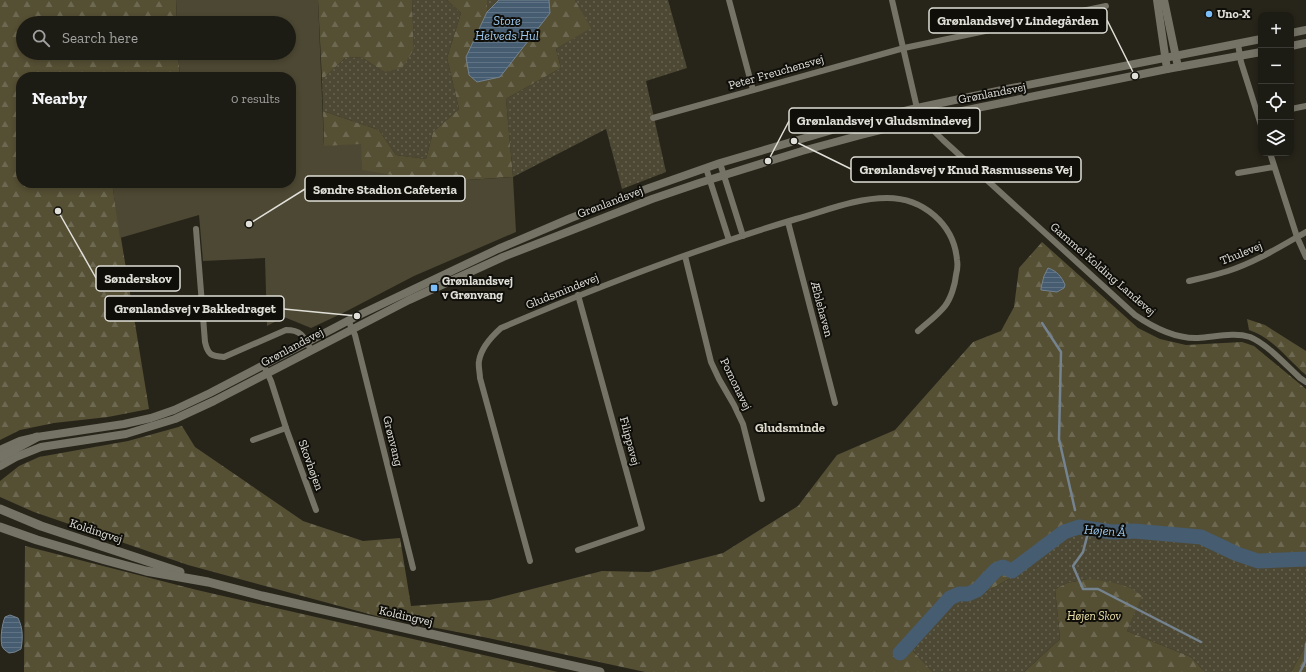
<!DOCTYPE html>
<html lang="en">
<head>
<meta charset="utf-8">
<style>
	body { margin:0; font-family:"Zilla Slab",serif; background:#25251d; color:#f1f3f6 }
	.controls { position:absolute; right:12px; top:12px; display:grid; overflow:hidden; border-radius:8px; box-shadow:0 2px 6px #0003 }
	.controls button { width:36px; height:36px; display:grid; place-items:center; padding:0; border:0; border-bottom:1px solid #3b3a34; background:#1d1c14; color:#f1f3f6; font:20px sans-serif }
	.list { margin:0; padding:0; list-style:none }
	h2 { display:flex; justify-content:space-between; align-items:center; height:52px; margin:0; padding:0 16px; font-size:17px }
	h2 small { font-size:13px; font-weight:400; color:#a0a1a0 }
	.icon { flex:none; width:22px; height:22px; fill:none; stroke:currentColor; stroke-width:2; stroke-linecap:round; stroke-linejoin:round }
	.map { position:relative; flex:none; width:1306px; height:672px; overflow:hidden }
	.search { position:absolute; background:#1d1c14; box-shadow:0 2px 6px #0003; left:16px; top:16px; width:280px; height:44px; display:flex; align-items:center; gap:10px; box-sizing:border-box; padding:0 14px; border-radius:22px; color:#a0a1a0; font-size:15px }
	.panel { position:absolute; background:#1d1c14; box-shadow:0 2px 6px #0003; left:16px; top:72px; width:280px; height:116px; border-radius:16px }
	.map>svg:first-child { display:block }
</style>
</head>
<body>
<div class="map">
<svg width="1306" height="672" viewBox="0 0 1306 672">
	<defs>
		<pattern id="grass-dots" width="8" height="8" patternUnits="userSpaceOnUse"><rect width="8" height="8" fill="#4d4833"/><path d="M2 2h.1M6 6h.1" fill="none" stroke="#666250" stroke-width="1.8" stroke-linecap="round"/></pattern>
		<pattern id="forest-firs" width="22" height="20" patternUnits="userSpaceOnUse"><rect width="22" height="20" fill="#554f34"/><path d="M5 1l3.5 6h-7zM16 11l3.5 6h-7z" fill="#6d6851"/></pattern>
		<pattern id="water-rules" width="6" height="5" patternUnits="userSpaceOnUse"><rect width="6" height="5" fill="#465c70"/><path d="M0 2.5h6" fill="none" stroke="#607384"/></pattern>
	</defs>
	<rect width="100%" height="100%" fill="#27251a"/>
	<!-- grass -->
	<g fill="url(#grass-dots)">
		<polygon points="412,0 447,0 461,13 447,58 459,109 433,132 426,159 396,155 379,130 323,111 322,80 345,58 361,57 384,72 414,49"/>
		<polygon points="487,0 499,0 487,12"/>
		<polygon points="575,0 668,0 687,68 646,81 666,172 622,189 606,129 513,177 506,99 561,68 556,49 590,28"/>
		<polygon points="1073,533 1200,541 1256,567 1306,564 1306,645 1291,672 1205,672 1191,657 1127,631 1141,597 1088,579 1067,583 1055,589 1060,639 1024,672 933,672 913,651 947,605 956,600 968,602 1014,576"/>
	</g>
	<!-- forest -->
	<g fill="url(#forest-firs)">
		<polygon points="0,0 176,0 177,23 23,23 23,53 178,53 180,77 21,77 21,183 112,183 149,409 108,417 54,423 20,430 0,440"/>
		<polygon points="318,0 412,0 414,49 402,68 384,72 361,57 345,58 322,80"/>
		<polygon points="447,0 487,0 487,12 466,57 550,13 549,0 575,0 591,28 556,49 561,68 506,99 513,177 434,182 360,181 324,146 323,111 379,130 396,155 426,159 433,132 459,109 447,58 461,13"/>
		<polygon points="1042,242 1138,328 1160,339 1186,345 1242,342 1254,346 1306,389 1306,564 1256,567 1200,541 1073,533 1014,576 968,602 956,600 947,605 913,651 933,672 645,672 488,638 380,617 188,565 34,512 0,497 0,481 19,466 39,457 128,441 182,426 195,447 303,521 363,541 400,538 411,606 490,600 602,571 649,572 723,553 798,506 837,455 895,430 973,342 1001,331 1014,307 1019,268"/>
		<path d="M1247,319l18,6 41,26v24c-19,-16 -33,-37 -57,-45z"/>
		<polygon points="25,546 197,590 558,672 24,672"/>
		<path d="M1088,579c20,3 39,4 54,17l-15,35 64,26 14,15h-181l36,-33 -5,-50 12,-6z"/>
		<polygon points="1306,645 1306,672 1291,672"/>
	</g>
	<!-- pitch -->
	<polygon fill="#4d4833" points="176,0 318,0 324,146 361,144 362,170 434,182 513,177 516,232 414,276 343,313 311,328 284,317 267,326 265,258 203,261 199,215 120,238 112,183 291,183 291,77 180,77 178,53 289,53 289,23 177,23"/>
	<!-- water -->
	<g fill="url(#water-rules)" stroke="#74838f">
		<polygon points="499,0 549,0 550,13 500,77 477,82 469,75 466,57 487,12"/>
		<path d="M1048,268c9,3 14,9 17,17l-1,3 -7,4 -16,-2v-2l3,-12z"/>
		<path d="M10,615l8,3c5,10 5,20 3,31l-6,3 -6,1c-3,-2 -6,-4 -7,-7 -2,-8 0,-22 3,-29z"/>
	</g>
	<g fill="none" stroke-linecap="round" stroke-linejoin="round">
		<!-- stream -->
		<g stroke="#74838f" stroke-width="2.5">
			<polyline points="1042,323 1061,352 1059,439 1075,510"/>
			<polyline points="1078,522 1079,527"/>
			<polyline points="1089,529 1083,552 1073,566 1083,589 1098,589 1201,642"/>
			<polyline points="1300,672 1305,662 1306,644"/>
		</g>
		<!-- river -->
		<polyline stroke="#465c70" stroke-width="15" points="900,653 950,598 959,594 968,594 977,590 996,570 1003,567 1012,571 1064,532 1079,527 1112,532 1134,531 1201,537 1237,554 1258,561 1306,559"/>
		<!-- minor -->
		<g stroke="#757266" stroke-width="6">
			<polyline points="729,0 753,90"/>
			<path d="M892,0l25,108 11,10 8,15 7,7 192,175c19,13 40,24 63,23 17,-1 36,-6 52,-1 17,7 37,29 50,41l6,4"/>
			<polyline points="1238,44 1241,62 1261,125"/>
			<polyline points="1291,109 1306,106"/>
			<polyline points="653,118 904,48 1106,6"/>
			<polyline points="1270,153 1297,237 1306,257"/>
			<polyline points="720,163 743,236"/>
			<polyline points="706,168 729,240"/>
			<polyline points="1238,173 1274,167"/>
			<polyline points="788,222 835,403"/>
			<path d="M196,229l9,113c3,13 6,14 19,15l62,-27c16,0 18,7 25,20"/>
			<polyline points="685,256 711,362 719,379 734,405 743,424 762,499"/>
			<path d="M1189,281c13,-3 27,-6 39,-10 28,-9 53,-25 78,-39"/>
			<polyline points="348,320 355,335 413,568"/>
			<polyline points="264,366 271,381 286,428 316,510"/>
			<polyline points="253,440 286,428"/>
			<polyline points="578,550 642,528 578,295"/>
			<path d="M530,561l-50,-183c0,-5 -2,-12 -1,-17 2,-13 12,-24 22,-33 96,-41 194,-79 295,-109 29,-8 60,-21 91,-21 36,0 67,26 70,62 1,5 0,11 -1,15 -1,10 -5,23 -11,31 -7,9 -18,17 -27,25"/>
		</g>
		<!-- tertiary -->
		<g stroke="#757266" stroke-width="8">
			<polyline points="1157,0 1167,69"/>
			<polyline points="1164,0 1178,67"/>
			<polyline points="1291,33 1306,30"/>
			<polyline points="1291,46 1306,43"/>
			<polyline points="0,450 20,441 37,437 124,424 151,418 174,410 210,393 357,316 498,249 571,218 649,188 720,163 856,123 917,108 1007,89 1261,39"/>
			<polyline points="0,466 16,457 41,447 126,434 175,419 214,401 409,300 503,257 652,199 699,183 802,151 861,135 928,118 1167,69 1261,52"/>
		</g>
		<!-- secondary -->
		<g stroke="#757266" stroke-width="9">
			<polyline points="0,457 37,437"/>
			<polyline points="0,509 41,526 180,572"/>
			<polyline points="0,527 37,540 105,560 146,571 208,582 262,596 600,672"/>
		</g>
	</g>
	<!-- markers -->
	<g fill="#7cbef9" stroke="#0f0e09" stroke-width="1.5">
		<circle cx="1209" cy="14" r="4"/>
		<rect x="430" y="284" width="8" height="8" rx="2"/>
	</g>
	<g text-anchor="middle" stroke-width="4" stroke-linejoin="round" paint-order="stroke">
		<!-- poi labels -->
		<g font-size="12" font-weight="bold" fill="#e0dfd8" stroke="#0f0e09" text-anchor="start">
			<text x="1217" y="18">Uno-X</text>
			<text x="442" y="285">Grønlandsvej<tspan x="442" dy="14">v Grønvang</tspan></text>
		</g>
		<!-- street labels -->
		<g font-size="12" fill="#e0dfd8" stroke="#0f0e09">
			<text transform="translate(776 72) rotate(-16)" y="4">Peter Freuchensvej</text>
			<text transform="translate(992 93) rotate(-11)" y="4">Grønlandsvej</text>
			<text transform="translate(610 202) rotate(-21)" y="4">Grønlandsvej</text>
			<text transform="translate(1241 253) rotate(-22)" y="4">Thulevej</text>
			<text transform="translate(1103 269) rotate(41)" y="4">Gammel Kolding Landevej</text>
			<text transform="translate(562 291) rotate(-22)" y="4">Gludsmindevej</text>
			<text transform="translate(822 309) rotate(75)" y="4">Æblehaven</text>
			<text transform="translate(292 347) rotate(-28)" y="4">Grønlandsvej</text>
			<text transform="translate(736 384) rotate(64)" y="4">Pomonavej</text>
			<text transform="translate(393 441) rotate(76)" y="4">Grønvang</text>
			<text transform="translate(630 441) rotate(75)" y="4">Filippavej</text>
			<text transform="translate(311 465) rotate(70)" y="4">Skovhøjen</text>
			<text transform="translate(96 531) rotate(18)" y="4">Koldingvej</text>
			<text transform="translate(406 616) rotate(13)" y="4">Koldingvej</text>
		</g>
		<!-- park labels -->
		<g font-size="12" font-style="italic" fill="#efe3ac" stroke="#0f0e09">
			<text x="1094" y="620">Højen Skov</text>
		</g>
		<!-- water labels -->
		<g font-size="13" font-style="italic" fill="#9fcaf1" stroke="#0f0e09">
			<text x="507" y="25">Store<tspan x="507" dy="15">Helveds Hul</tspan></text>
			<text transform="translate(1105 530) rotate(4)" y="5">Højen Å</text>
		</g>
		<!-- neighbourhood labels -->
		<g font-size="13" font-weight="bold" fill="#dcd9cb" stroke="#0f0e09">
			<text x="790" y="432">Gludsminde</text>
		</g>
	</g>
	<!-- callouts -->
	<path fill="none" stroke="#e0dfd8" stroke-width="1.5" d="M1135 76L1107 20M768 161L789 121M794 141L851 169M249 224L305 189M58 211L96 278M357 316L284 309"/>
	<g fill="#e0dfd8" stroke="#0f0e09" stroke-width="1.5">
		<circle cx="1135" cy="76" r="4"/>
		<circle cx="768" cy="161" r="4"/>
		<circle cx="794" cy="141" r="4"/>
		<circle cx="249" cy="224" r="4"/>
		<circle cx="58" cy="211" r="4"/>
		<circle cx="357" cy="316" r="4"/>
	</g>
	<g fill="#0f0e09" stroke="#e0dfd8" stroke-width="1.5">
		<rect x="929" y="8" width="178" height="25" rx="4"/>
		<rect x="789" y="108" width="191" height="25" rx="4"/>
		<rect x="851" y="157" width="230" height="25" rx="4"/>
		<rect x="305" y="176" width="160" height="25" rx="4"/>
		<rect x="96" y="266" width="84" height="25" rx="4"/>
		<rect x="105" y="296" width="179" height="25" rx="4"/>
	</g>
	<g font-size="13" text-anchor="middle" font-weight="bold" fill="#e0dfd8">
		<text x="1018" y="25">Grønlandsvej v Lindegården</text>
		<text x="884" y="125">Grønlandsvej v Gludsmindevej</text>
		<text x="966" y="174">Grønlandsvej v Knud Rasmussens Vej</text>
		<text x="385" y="194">Søndre Stadion Cafeteria</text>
		<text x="138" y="283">Sønderskov</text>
		<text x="195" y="313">Grønlandsvej v Bakkedraget</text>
	</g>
</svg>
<div class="controls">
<button>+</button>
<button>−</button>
<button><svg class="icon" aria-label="locate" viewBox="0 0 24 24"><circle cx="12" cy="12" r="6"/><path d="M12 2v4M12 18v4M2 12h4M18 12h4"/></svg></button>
<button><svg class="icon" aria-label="layers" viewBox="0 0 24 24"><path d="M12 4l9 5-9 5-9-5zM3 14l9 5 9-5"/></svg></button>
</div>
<div class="search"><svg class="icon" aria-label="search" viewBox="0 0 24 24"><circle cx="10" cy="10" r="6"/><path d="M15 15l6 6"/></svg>Search here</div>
<section class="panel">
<h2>Nearby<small>0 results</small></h2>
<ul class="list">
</ul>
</section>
</div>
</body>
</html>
